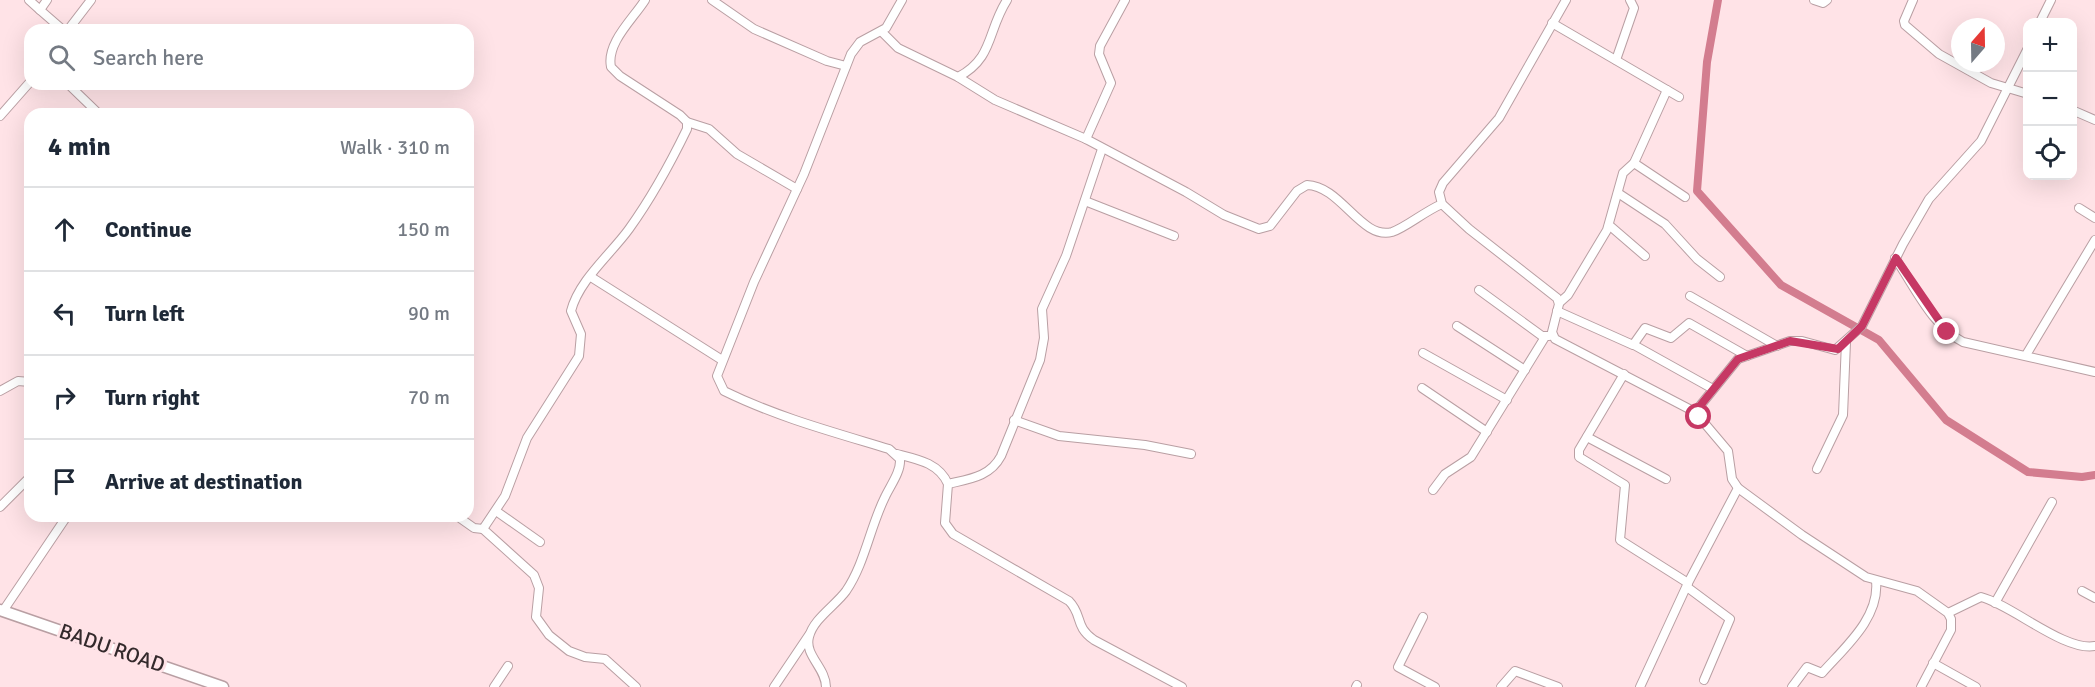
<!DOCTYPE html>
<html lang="en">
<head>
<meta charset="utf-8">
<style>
	body { margin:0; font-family:Signika,sans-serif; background:#f6f6f7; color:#1f2937 }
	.controls { position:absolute; right:18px; top:18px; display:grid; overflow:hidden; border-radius:12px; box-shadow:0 6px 24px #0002 }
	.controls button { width:54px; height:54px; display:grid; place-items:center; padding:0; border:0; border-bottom:2px solid #e0e1e3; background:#fff; color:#1f2937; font:30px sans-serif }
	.compass { position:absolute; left:1951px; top:18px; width:54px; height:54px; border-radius:50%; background:#fff; box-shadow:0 6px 24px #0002; rotate:20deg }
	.stop { position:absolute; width:18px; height:18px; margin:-14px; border:4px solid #c63864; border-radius:50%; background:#fff }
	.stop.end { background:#c63864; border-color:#fff; box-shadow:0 2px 6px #0008 }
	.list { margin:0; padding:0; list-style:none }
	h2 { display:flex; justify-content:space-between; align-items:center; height:78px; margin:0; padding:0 24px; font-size:26px }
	h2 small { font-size:20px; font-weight:400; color:#747a83 }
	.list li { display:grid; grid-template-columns:39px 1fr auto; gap:18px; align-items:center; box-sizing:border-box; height:84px; padding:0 24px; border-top:2px solid #e0e1e3 }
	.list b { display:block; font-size:22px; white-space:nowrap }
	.list em { font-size:20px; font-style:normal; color:#747a83 }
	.icon { flex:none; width:33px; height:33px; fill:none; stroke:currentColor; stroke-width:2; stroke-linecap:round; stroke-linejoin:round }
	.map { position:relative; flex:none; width:2095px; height:687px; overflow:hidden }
	.search { position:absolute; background:#fff; box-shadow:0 6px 24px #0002; left:24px; top:24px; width:450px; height:66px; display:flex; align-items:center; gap:15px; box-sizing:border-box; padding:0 21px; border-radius:18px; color:#747a83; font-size:22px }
	.panel { position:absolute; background:#fff; box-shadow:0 6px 24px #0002; left:24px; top:108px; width:450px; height:414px; border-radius:18px }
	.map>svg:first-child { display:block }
</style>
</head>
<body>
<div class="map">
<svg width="2095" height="687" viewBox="0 0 2095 687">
	<rect width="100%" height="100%" fill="#ffe3e7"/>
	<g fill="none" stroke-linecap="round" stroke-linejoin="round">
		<!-- canal -->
		<polyline stroke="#d37d8f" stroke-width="8" points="1718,0 1707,62 1697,191 1781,285 1879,340 1946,420 2028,472 2082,477 2095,475"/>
		<defs>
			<g id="minor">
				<polyline points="29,0 40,10"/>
				<polyline points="47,0 40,10 63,30"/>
				<polyline points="712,0 754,29 827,61 846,66"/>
				<polyline points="1566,0 1499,118 1443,183 1439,192 1442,204 1469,229 1557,298 1559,304 1552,332 1555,339 1695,412 1728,451 1732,479 1738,488 1802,535 1866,577 1917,591 1948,613 1951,619 1951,630 1921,687"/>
				<polyline points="1814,0 1823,3 1827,0"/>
				<polyline points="1913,0 1904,21 1905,25 1939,54 1991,83 2028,94"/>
				<polyline points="2040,22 2051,0"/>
				<polyline points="1552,23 1679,97"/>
				<polyline points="68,30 91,0"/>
				<path d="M882,32l16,16 60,29 37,23 91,39 100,53 38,23 35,14 11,-3 27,-35 10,-6c34,1 54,55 85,47 13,-4 33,-21 50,-28"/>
				<polyline points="1616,60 1634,8 1630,0"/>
				<path d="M958,77c36,-19 29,-46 49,-77"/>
				<polyline points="68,84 99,114"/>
				<polyline points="1667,90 1634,163 1685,197"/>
				<polyline points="2072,110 2095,120"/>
				<polyline points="0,116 30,82"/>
				<polyline points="687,122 709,129 737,154 797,189"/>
				<polyline points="1086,139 1111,83 1099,54 1100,46 1125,0"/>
				<polyline points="1618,193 1665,224 1697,259 1720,277"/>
				<polyline points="1085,201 1174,236"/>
				<polyline points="2079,208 2095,218"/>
				<polyline points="1609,225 1645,256"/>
				<path d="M1895,258c20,29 37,68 68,84l132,30"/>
				<polyline points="591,277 722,360"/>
				<polyline points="1479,290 1542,336 1549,336"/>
				<polyline points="1690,296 1777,346"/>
				<polyline points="1559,303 1568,295 1607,230 1623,173 1634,163"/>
				<polyline points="1557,311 1633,345 1645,328 1671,338 1689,323 1747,356"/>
				<polyline points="1457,326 1525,370"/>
				<polyline points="1634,345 1713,389"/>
				<polyline points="1423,353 1507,400"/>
				<polyline points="2026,355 2095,240"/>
				<polyline points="1624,374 1579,450 1579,457 1625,485 1620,540 1688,583"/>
				<polyline points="1422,388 1487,432"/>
				<polyline points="0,391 18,381 30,382"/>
				<polyline points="1695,412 1738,359 1790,341 1802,341 1835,350 1862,326 1903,244 1929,199 1981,141 2028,48"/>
				<polyline points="1014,420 1059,436 1145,445 1191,454"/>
				<polyline points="1587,437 1666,479"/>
				<path d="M897,454c20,5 42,9 51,30l-3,39 8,11 116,67c14,14 5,25 25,39l88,47"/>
				<polyline points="1817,469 1843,415 1846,342"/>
				<path d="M948,484c21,-5 42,-7 53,-28l39,-96 4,-22 -2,-29 24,-53 36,-107"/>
				<polyline points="1433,490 1445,474 1471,457 1545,337"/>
				<polyline points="0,507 30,477"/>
				<polyline points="496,511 540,542"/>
				<path d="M457,516l17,12 9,1 22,-33 22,-58 52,-82 2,-22 -10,-23c8,-31 40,-57 58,-82 23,-32 41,-65 58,-100v-7l-7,-7 -60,-39 -9,-9c-5,-24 22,-48 34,-67"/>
				<polyline points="483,529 534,575 539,588 536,617 549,635 569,651 585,657 605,659 636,687"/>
				<polyline points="1687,587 1730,619 1704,680"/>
				<polyline points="2082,591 2095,598"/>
				<polyline points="1995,603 2052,502"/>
				<polyline points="3,611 67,516"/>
				<path d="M1948,613l33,-16c31,8 84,55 114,49"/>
				<polyline points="1423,617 1398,667 1435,687"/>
				<polyline points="1933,663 1976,687"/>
				<polyline points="494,687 508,666"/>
				<polyline points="774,687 809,635"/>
				<path d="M826,687c0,-19 -22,-32 -17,-50 4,-18 27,-32 37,-46 19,-28 24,-64 39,-94 5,-11 16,-25 15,-38l-11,-10c-56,-17 -112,-32 -165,-58l-7,-15 37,-94 50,-108 47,-120 9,-12 26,-14 16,-28"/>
				<polyline points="1356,687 1357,685"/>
				<polyline points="1501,687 1515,671 1558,687"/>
				<polyline points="1640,687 1688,583 1738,488"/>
				<path d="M1792,687l15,-20 15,6c22,-25 58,-55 54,-92"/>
			</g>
			<polyline id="major" points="0,610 223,687"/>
		</defs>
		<!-- minor casing -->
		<use href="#minor" stroke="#b99fa3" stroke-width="10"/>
		<!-- major casing -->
		<use href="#major" stroke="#b99fa3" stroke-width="13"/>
		<!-- minor -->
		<use href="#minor" stroke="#fff" stroke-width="8"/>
		<!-- major -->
		<use href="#major" stroke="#fff" stroke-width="10"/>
	</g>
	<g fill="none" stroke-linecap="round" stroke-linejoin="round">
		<!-- route -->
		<polyline stroke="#c63864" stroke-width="8" points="1699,417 1695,412 1738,359 1790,341 1838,349 1862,326 1896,258 1947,332"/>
	</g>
	<g text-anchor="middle" stroke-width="6" stroke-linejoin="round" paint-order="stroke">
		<!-- street labels -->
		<g font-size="21" fill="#33292b" stroke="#ffe3e7">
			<text transform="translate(112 648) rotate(19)" y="7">BADU ROAD</text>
		</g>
	</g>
</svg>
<div class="controls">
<button>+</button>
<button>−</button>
<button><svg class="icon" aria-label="locate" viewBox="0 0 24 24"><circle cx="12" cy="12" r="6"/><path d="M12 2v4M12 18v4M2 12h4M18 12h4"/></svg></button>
</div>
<svg class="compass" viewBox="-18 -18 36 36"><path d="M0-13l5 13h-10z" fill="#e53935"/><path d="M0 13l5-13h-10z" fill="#747a83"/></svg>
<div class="stop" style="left:1699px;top:417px"></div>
<div class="stop end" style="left:1947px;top:332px"></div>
<div class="search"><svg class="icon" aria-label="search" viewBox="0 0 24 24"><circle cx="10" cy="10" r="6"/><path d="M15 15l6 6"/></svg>Search here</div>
<section class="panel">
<h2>4 min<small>Walk · 310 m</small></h2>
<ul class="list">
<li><svg class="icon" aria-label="ahead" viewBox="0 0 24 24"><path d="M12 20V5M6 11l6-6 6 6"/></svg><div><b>Continue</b></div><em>150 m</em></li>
<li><svg class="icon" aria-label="left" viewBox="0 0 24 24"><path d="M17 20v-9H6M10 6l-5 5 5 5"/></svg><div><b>Turn left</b></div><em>90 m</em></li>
<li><svg class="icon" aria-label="right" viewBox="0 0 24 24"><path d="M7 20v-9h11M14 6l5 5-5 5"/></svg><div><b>Turn right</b></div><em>70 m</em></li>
<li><svg class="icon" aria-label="arrive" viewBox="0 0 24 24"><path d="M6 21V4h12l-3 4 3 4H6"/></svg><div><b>Arrive at destination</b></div></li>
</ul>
</section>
</div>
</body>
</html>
